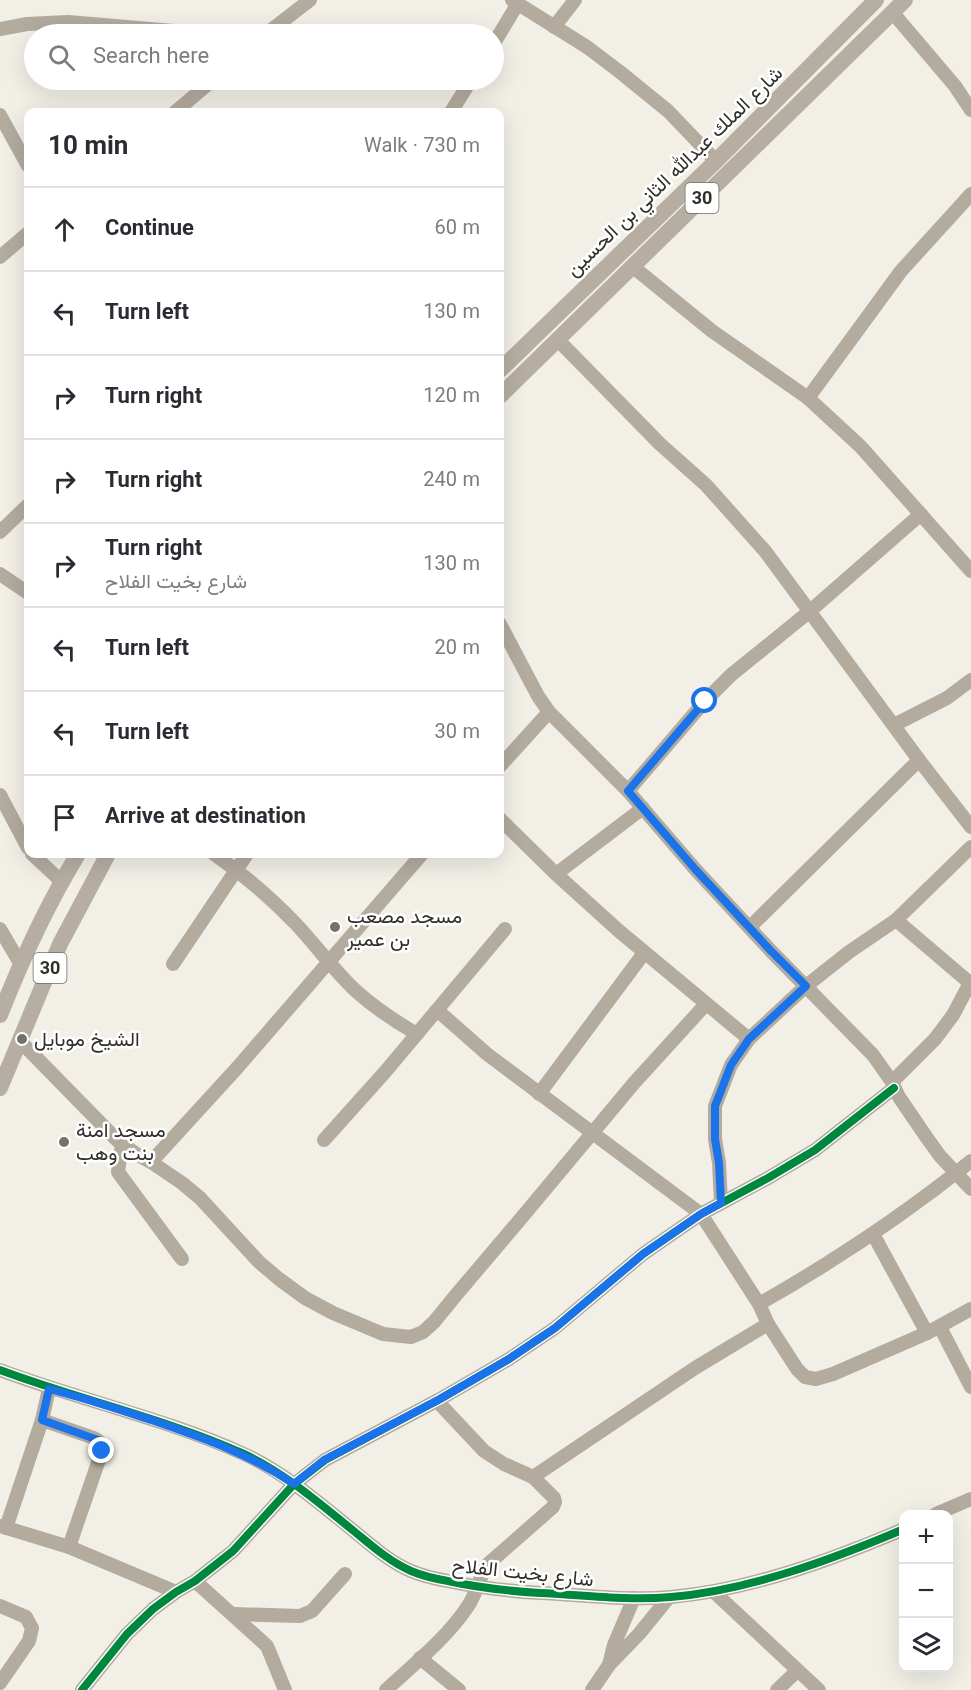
<!DOCTYPE html>
<html lang="en">
<head>
<meta charset="utf-8">
<style>
	body { margin:0; font-family:Georgia,Vazirmatn,serif; background:#f2f2f3; color:#2b2b33 }
	.controls { position:absolute; right:18px; bottom:18px; display:grid; overflow:hidden; border-radius:12px; box-shadow:0 6px 24px #0002 }
	.controls button { width:54px; height:54px; display:grid; place-items:center; padding:0; border:0; border-bottom:2px solid #e1e1e2; background:#fff; color:#2b2b33; font:30px sans-serif }
	.stop { position:absolute; width:18px; height:18px; margin:-14px; border:4px solid #1a73e8; border-radius:50%; background:#fff }
	.stop.end { background:#1a73e8; border-color:#fff; box-shadow:0 2px 6px #0008 }
	.list { margin:0; padding:0; list-style:none }
	h2 { display:flex; justify-content:space-between; align-items:center; height:78px; margin:0; padding:0 24px; font-size:26px }
	h2 small { font-size:20px; font-weight:400; color:#7c7c81 }
	.list li { display:grid; grid-template-columns:39px 1fr auto; gap:18px; align-items:center; box-sizing:border-box; height:84px; padding:0 24px; border-top:2px solid #e1e1e2 }
	.list b { display:block; font-size:22px; white-space:nowrap }
	.list p { margin:0; font-size:20px; white-space:nowrap; color:#7c7c81 }
	.list em { font-size:20px; font-style:normal; color:#7c7c81 }
	.icon { flex:none; width:33px; height:33px; fill:none; stroke:currentColor; stroke-width:2; stroke-linecap:round; stroke-linejoin:round }
	.map { position:relative; flex:none; width:971px; height:1690px; overflow:hidden }
	.search { position:absolute; background:#fff; box-shadow:0 6px 24px #0002; left:24px; top:24px; width:480px; height:66px; display:flex; align-items:center; gap:15px; box-sizing:border-box; padding:0 21px; border-radius:33px; color:#7c7c81; font-size:22px }
	.panel { position:absolute; background:#fff; box-shadow:0 6px 24px #0002; left:24px; top:108px; width:480px; height:750px; border-radius:12px }
	.map>svg:first-child { display:block }
</style>
</head>
<body>
<div class="map">
<svg width="971" height="1690" viewBox="0 0 971 1690">
	<rect width="100%" height="100%" fill="#f1efe6"/>
	<g fill="none" stroke-linecap="round" stroke-linejoin="round">
		<!-- minor -->
		<g stroke="#b4ab9f" stroke-width="14">
			<polyline points="512,0 587,47 620,72 668,111 716,161"/>
			<polyline points="893,13 955,86 971,110"/>
			<polyline points="554,27 575,0"/>
			<polyline points="0,29 27,24 68,22 209,34"/>
			<polyline points="266,34 310,0"/>
			<polyline points="494,43 517,5"/>
			<polyline points="175,112 213,80"/>
			<polyline points="451,112 471,80"/>
			<polyline points="0,115 28,166"/>
			<polyline points="0,257 28,233"/>
			<polyline points="632,266 712,331 808,398 861,447 971,571"/>
			<polyline points="557,339 660,444 706,485 765,551 919,760 971,827"/>
			<polyline points="808,398 901,271 971,194"/>
			<polyline points="0,532 28,505"/>
			<polyline points="0,574 28,593"/>
			<polyline points="500,624 538,696 549,712 628,791 695,869 771,951 873,1055 892,1082 899,1097 927,1138 940,1156 971,1189"/>
			<polyline points="894,725 947,698 971,680"/>
			<polyline points="500,766 549,712"/>
			<polyline points="628,791 705,701 731,675 810,611 921,514"/>
			<polyline points="0,795 28,848"/>
			<polyline points="500,819 556,874 619,931 749,1039"/>
			<polyline points="32,854 61,881"/>
			<path d="M214,854c29,20 56,43 81,69 21,22 39,48 61,68 19,17 40,31 61,43"/>
			<polyline points="556,874 643,808"/>
			<polyline points="896,920 971,984"/>
			<polyline points="750,927 919,760"/>
			<polyline points="0,929 20,963"/>
			<polyline points="173,964 247,854"/>
			<polyline points="437,1010 487,1054 701,1214 759,1304 768,1324 797,1369 805,1377 816,1379 833,1374 927,1333 971,1309"/>
			<polyline points="19,1040 117,1140 136,1154 151,1162 182,1183 200,1198 259,1262 279,1279 305,1298 333,1313 383,1334 411,1337 423,1332 434,1322 456,1295 518,1222 634,1083 706,1004"/>
			<polyline points="892,1082 935,1039 953,1015 970,983"/>
			<polyline points="539,1094 644,953"/>
			<polyline points="324,1140 385,1072 505,929"/>
			<polyline points="122,1144 118,1172 182,1259"/>
			<polyline points="151,1162 237,1068 422,854"/>
			<polyline points="721,1203 719,1163 715,1139 715,1106 731,1065 749,1039 806,986 849,952 896,920 971,847"/>
			<polyline points="873,1234 927,1333"/>
			<path d="M759,1304c74,-42 145,-89 212,-143"/>
			<polyline points="940,1327 971,1387"/>
			<path d="M0,1370c80,30 167,49 244,84 41,19 76,50 111,78 17,14 35,30 56,39 12,5 25,8 37,10 31,7 61,10 92,12 43,2 88,8 131,4 79,-7 160,-37 233,-68"/>
			<path d="M42,1420l52,18c6,3 7,6 8,13l-33,96"/>
			<polyline points="533,1477 695,1368 768,1324"/>
			<polyline points="936,1514 971,1499"/>
			<polyline points="0,1526 69,1547 176,1592"/>
			<polyline points="6,1528 42,1420 49,1389"/>
			<polyline points="195,1581 267,1646 285,1690"/>
			<polyline points="714,1592 819,1690"/>
			<polyline points="0,1606 26,1617 32,1628 29,1641 0,1683"/>
			<polyline points="233,1614 300,1616 312,1611 345,1574"/>
			<polyline points="420,1658 459,1690"/>
			<polyline points="609,1665 614,1645 634,1598"/>
			<polyline points="82,1690 127,1634 153,1609 176,1592 195,1581 233,1551 294,1484 325,1460 440,1399 509,1359 555,1328 643,1254 701,1214 768,1178 815,1150 894,1088"/>
			<path d="M386,1690c28,-26 61,-52 82,-84 9,-13 11,-29 20,-42l65,-57 2,-5 -1,-4 -21,-21 -29,-13 -20,-13 -47,-50"/>
			<polyline points="592,1690 609,1665 639,1634 669,1597"/>
			<polyline points="777,1690 797,1671"/>
		</g>
		<!-- major -->
		<g stroke="#b6aea2" stroke-width="16">
			<polyline points="500,370 716,161 876,0"/>
			<polyline points="500,396 905,0"/>
			<path d="M0,1015c22,-56 47,-110 78,-161"/>
			<polyline points="0,1088 60,944 108,854"/>
		</g>
		<defs>
			<g id="cycleway">
				<path d="M0,1370c80,30 167,49 244,84 41,19 76,50 111,78 17,14 35,30 56,39 12,5 25,8 37,10 31,7 61,10 92,12 43,2 88,8 131,4 79,-7 160,-37 233,-68"/>
				<polyline points="82,1690 127,1634 153,1609 176,1592 195,1581 233,1551 294,1484 325,1460 440,1399 509,1359 555,1328 643,1254 701,1214 768,1178 815,1150 894,1088"/>
			</g>
		</defs>
		<!-- cycleway casing -->
		<use href="#cycleway" stroke="#fff" stroke-width="11"/>
		<!-- cycleway -->
		<use href="#cycleway" stroke="#00873e" stroke-width="8"/>
	</g>
	<g fill="none" stroke-linecap="round" stroke-linejoin="round">
		<!-- route -->
		<path stroke="#1a73e8" stroke-width="8" d="M102,1451l-2,-8 -2,-3 -56,-20 7,-31c35,9 68,20 102,31 52,18 96,33 143,64l30,-24 116,-61 69,-40 46,-31 88,-74 58,-40 20,-11 -2,-40 -4,-24v-33l16,-41 18,-26 57,-53 -35,-35 -76,-82 -67,-78 77,-90"/>
	</g>
	<!-- markers -->
	<g fill="#74726b" stroke="#fff" stroke-width="2">
		<circle cx="335" cy="927" r="6"/>
		<circle cx="22" cy="1039" r="6"/>
		<circle cx="64" cy="1142" r="6"/>
	</g>
	<g text-anchor="middle" stroke-width="5" stroke-linejoin="round" paint-order="stroke">
		<!-- shield labels -->
		<g fill="#fff" stroke="#6e6d69" stroke-width="1.5">
			<rect x="685.5" y="183" width="33" height="30" rx="4.5"/>
			<rect x="33.5" y="953" width="33" height="30" rx="4.5"/>
		</g>
		<g font-size="18" font-weight="bold" fill="#302f29">
			<text x="702" y="204">30</text>
			<text x="50" y="974">30</text>
		</g>
		<!-- street labels -->
		<g font-size="20" fill="#302f29" stroke="#fff">
			<text transform="translate(674 171) rotate(-44)" y="7">شارع الملك عبدالله الثاني بن الحسين</text>
			<text transform="translate(523 1572) rotate(6)" y="7">شارع بخيت الفلاح</text>
		</g>
		<!-- poi labels -->
		<g font-size="20" fill="#302f29" stroke="#fff" text-anchor="start">
			<text x="347" y="923">مسجد مصعب<tspan x="347" dy="23">بن عمير</tspan></text>
			<text x="34" y="1046">الشيخ موبايل</text>
			<text x="76" y="1137">مسجد امنة<tspan x="76" dy="23">بنت وهب</tspan></text>
		</g>
	</g>
</svg>
<div class="controls">
<button>+</button>
<button>−</button>
<button><svg class="icon" aria-label="layers" viewBox="0 0 24 24"><path d="M12 4l9 5-9 5-9-5zM3 14l9 5 9-5"/></svg></button>
</div>
<div class="stop" style="left:705px;top:701px"></div>
<div class="stop end" style="left:102px;top:1451px"></div>
<div class="search"><svg class="icon" aria-label="search" viewBox="0 0 24 24"><circle cx="10" cy="10" r="6"/><path d="M15 15l6 6"/></svg>Search here</div>
<section class="panel">
<h2>10 min<small>Walk · 730 m</small></h2>
<ul class="list">
<li><svg class="icon" aria-label="ahead" viewBox="0 0 24 24"><path d="M12 20V5M6 11l6-6 6 6"/></svg><div><b>Continue</b></div><em>60 m</em></li>
<li><svg class="icon" aria-label="left" viewBox="0 0 24 24"><path d="M17 20v-9H6M10 6l-5 5 5 5"/></svg><div><b>Turn left</b></div><em>130 m</em></li>
<li><svg class="icon" aria-label="right" viewBox="0 0 24 24"><path d="M7 20v-9h11M14 6l5 5-5 5"/></svg><div><b>Turn right</b></div><em>120 m</em></li>
<li><svg class="icon" aria-label="right" viewBox="0 0 24 24"><path d="M7 20v-9h11M14 6l5 5-5 5"/></svg><div><b>Turn right</b></div><em>240 m</em></li>
<li><svg class="icon" aria-label="right" viewBox="0 0 24 24"><path d="M7 20v-9h11M14 6l5 5-5 5"/></svg><div><b>Turn right</b><p>شارع بخيت الفلاح</p></div><em>130 m</em></li>
<li><svg class="icon" aria-label="left" viewBox="0 0 24 24"><path d="M17 20v-9H6M10 6l-5 5 5 5"/></svg><div><b>Turn left</b></div><em>20 m</em></li>
<li><svg class="icon" aria-label="left" viewBox="0 0 24 24"><path d="M17 20v-9H6M10 6l-5 5 5 5"/></svg><div><b>Turn left</b></div><em>30 m</em></li>
<li><svg class="icon" aria-label="arrive" viewBox="0 0 24 24"><path d="M6 21V4h12l-3 4 3 4H6"/></svg><div><b>Arrive at destination</b></div></li>
</ul>
</section>
</div>
</body>
</html>
